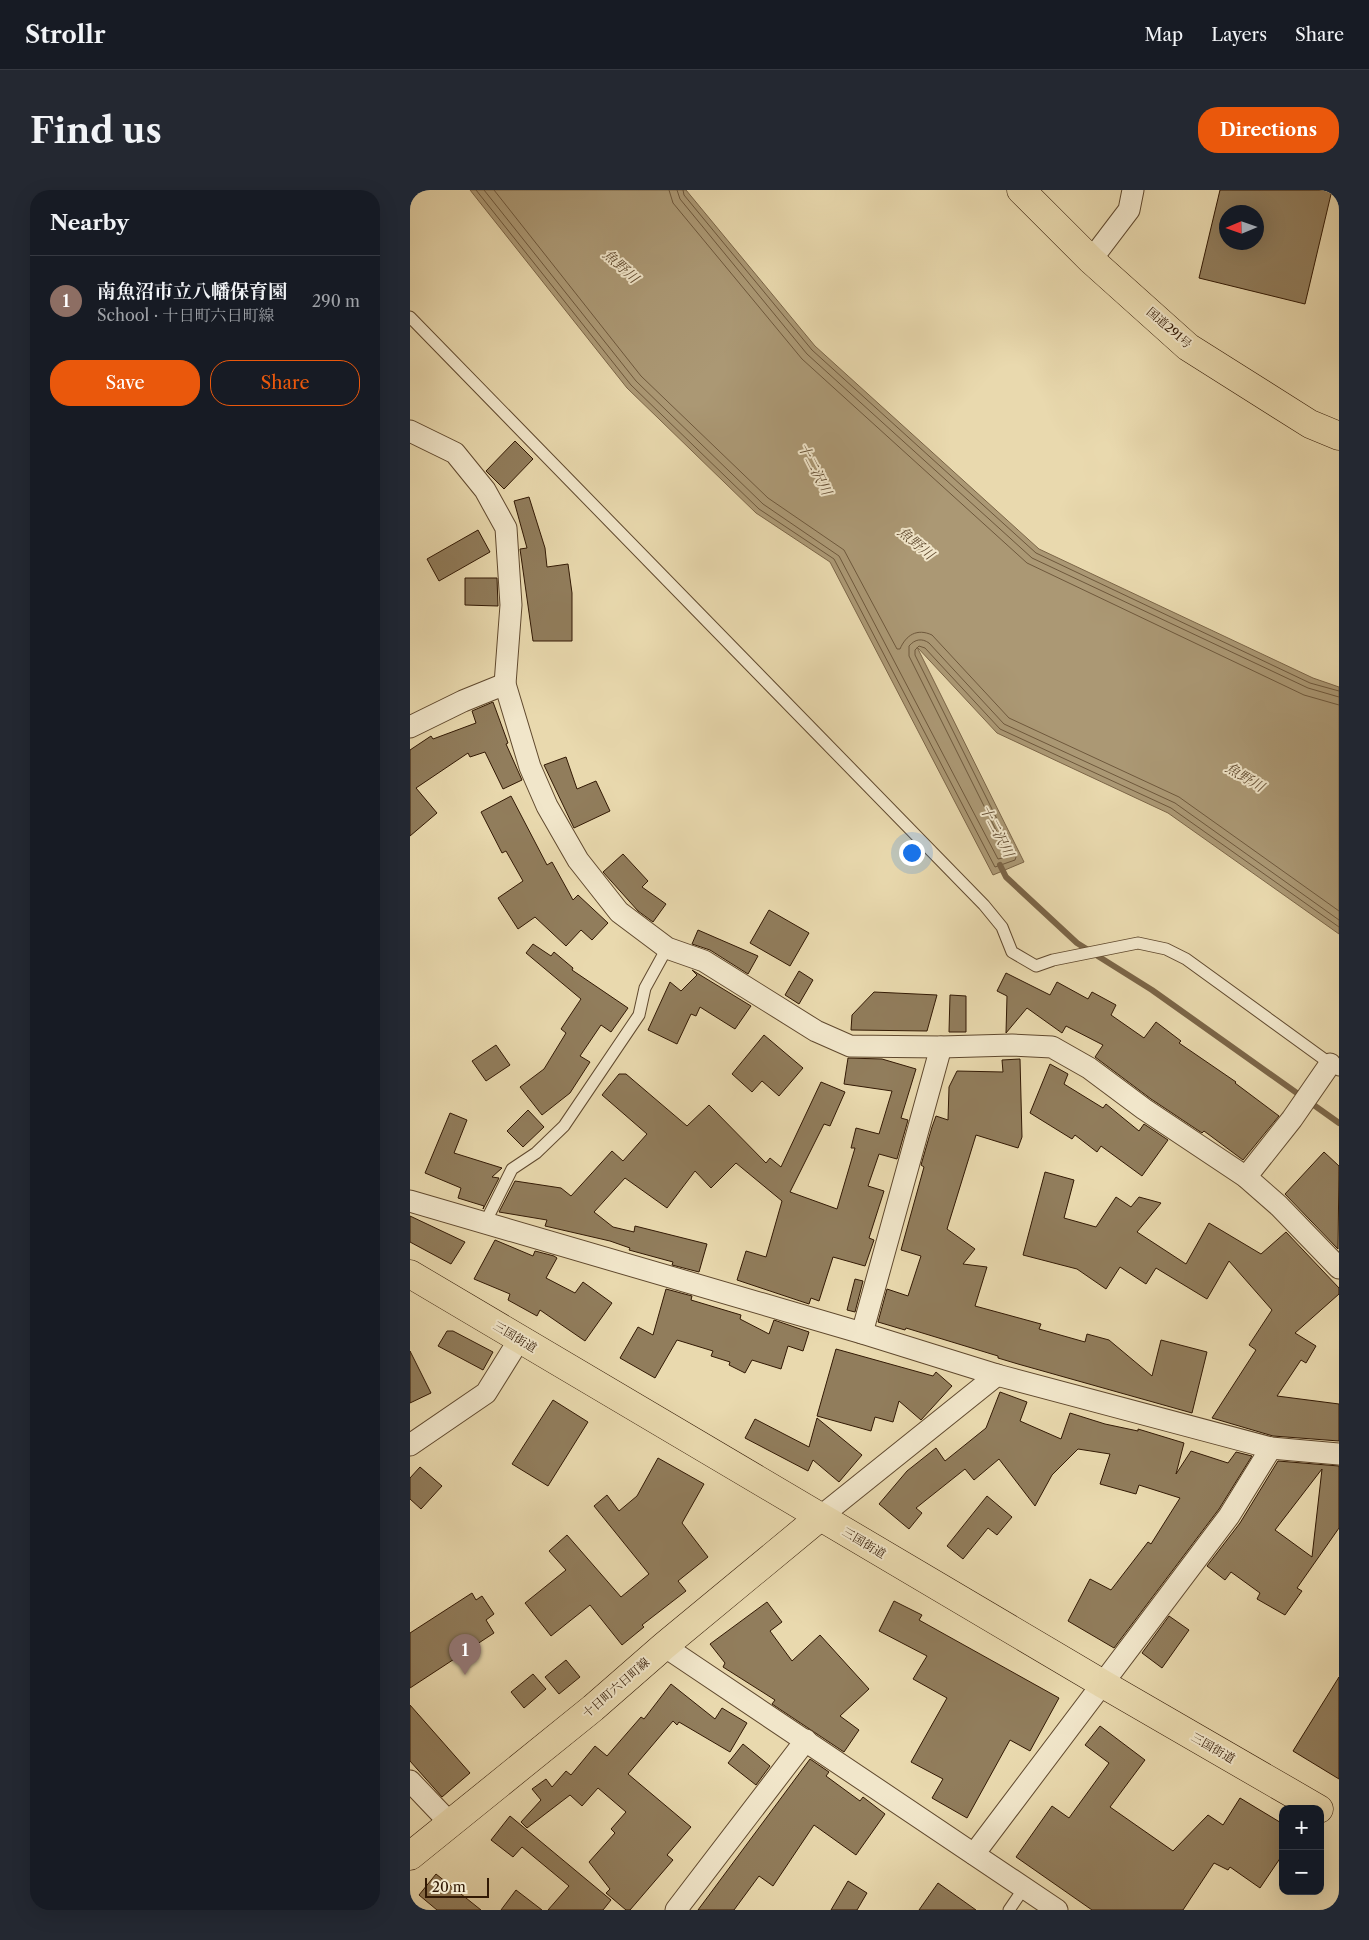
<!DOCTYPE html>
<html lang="en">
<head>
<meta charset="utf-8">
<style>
	body { margin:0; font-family:"Libre Caslon Text","Noto Serif JP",serif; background:#242831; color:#f1f3f6 }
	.controls { position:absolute; right:15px; bottom:15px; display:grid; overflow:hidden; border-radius:10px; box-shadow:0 5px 20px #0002 }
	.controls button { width:45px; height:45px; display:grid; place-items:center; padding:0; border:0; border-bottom:1px solid #363941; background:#171b24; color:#f1f3f6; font:25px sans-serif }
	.compass { position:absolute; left:809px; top:15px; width:45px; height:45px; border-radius:50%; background:#171b24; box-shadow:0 5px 20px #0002; rotate:268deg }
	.scale { position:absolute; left:15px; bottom:12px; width:64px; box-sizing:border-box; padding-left:5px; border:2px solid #321904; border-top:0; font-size:14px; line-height:18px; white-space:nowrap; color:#321904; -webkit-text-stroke:4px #f1e6ca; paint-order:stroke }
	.you { position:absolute; left:501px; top:662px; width:18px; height:18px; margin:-12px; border:4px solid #fff; border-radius:50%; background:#1a73e8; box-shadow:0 0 0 8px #1a73e833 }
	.badge { display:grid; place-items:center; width:32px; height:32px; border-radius:50%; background:#ea580c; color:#fff; font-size:16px; font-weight:700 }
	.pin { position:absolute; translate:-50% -41px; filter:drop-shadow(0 1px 2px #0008) }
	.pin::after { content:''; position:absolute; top:26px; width:18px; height:15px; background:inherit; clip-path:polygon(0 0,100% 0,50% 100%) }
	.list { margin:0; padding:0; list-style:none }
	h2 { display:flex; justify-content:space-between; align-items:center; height:65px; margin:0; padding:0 20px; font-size:21px }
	h2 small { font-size:16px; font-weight:400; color:#9ea1a6 }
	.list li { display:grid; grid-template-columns:32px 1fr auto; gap:15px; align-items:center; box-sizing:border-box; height:90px; padding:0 20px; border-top:1px solid #363941 }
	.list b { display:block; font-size:19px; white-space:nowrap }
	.list p { margin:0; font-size:16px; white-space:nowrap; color:#9ea1a6 }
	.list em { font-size:16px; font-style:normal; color:#9ea1a6 }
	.actions { display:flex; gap:10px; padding:15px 20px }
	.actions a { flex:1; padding:11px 0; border:1px solid #ea580c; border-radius:20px; text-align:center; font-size:18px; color:#ea580c }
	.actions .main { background:#ea580c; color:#fff }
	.map { position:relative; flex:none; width:929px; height:1720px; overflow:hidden; border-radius:20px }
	header { display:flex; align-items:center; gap:30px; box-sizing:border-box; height:70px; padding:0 25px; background:#171b24; border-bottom:1px solid #363941 }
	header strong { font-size:24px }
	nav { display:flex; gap:28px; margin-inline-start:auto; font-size:18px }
	.intro { display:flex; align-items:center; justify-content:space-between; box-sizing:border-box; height:120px; padding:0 30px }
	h1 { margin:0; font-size:35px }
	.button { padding:12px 22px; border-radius:20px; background:#ea580c; color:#fff; font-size:18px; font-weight:700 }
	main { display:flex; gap:30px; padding:0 30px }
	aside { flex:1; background:#171b24; border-radius:20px; box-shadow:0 5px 20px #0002 }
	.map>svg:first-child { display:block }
</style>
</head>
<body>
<header>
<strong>Strollr</strong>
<nav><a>Map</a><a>Layers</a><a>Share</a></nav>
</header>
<div class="intro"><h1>Find us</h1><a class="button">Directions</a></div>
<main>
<aside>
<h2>Nearby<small></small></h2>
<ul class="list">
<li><span class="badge" style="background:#8d6e63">1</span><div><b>南魚沼市立八幡保育園</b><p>School · 十日町六日町線</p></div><em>290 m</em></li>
</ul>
<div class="actions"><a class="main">Save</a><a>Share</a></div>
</aside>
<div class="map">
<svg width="929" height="1720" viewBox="0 0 929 1720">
	<rect width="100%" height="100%" fill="#e9d9ae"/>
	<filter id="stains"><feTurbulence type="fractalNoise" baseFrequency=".004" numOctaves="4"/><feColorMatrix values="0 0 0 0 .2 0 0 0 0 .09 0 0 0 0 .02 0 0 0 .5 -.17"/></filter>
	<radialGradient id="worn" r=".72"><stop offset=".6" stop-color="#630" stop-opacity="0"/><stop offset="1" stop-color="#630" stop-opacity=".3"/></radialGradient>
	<!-- water -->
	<polygon fill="#ab9874" stroke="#7b6547" points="60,0 276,0 405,156 629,359 903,488 929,497 929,744 758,623 587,543 507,457 614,672 583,685 420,372 346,323 217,198"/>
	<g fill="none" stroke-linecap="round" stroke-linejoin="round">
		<!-- shore -->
		<g stroke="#6e583c" stroke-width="1">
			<polyline points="66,0 221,195 349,319 424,369 585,677 605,670 606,667 505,465 505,460 509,456 515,458 590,539 761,618 929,737"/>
			<path d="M74,0l152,191 127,123 76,52 159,303 9,-2 1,-3 -99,-198v-10c6,-7 13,-8 20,-3l75,81 171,79 164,117"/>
			<path d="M84,0l147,186 127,122 76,52 53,99h3c6,-14 17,-21 32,-14l77,83 170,79 160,114"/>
			<polyline points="259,0 263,13 392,169 617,373 894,505 929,515"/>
			<polyline points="267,0 270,9 397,164 622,368 898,498 929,507"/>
			<polyline points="273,0 274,5 402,160 626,363 900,493 929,501"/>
		</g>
		<!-- stream -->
		<polyline stroke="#7b6547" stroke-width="6" points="590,675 596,687 667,753 742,800 929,933"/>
	</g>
	<!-- building -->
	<g fill="#917d5c" stroke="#321904" fill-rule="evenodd">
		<path d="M810,0h112l-27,114 -106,-26zM816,22h30v30h-30z"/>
		<polygon points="105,251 123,269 94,299 76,281"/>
		<polygon points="119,307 135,358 137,377 158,374 162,403 162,451 123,451 110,359 117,358 104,311"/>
		<polygon points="68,340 80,362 29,391 17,369"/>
		<polygon points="55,388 87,388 88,416 55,415"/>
		<polygon points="83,512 98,553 96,554 112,590 93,599 75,562 60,567 58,563 6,598 27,623 0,646 0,560 21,546 23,549 66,533 62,521"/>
		<polygon points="156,567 167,599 186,591 200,621 164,638 134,575"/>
		<polygon points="101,606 137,675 142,672 163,710 168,705 198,733 182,750 171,740 156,756 125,727 108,739 88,708 113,691 96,661 92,663 71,622"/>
		<polygon points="213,664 238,691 232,697 256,714 243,732 228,721 193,682"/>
		<polygon points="359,720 399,743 380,776 340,753"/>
		<polygon points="288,740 348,766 338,784 300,760 282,754"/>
		<polygon points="123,754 141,766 144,762 163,778 162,780 218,818 201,842 191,835 170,866 180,872 160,903 132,925 110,897 134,879 156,843 151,839 171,809 116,763"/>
		<polygon points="282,780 341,816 325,839 290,817 286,826 281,824 267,854 238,840 260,792 271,801 287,785"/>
		<polygon points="389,781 403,790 389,814 375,805"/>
		<polygon points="596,783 640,805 647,792 678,809 682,802 706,815 701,825 734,848 746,832 771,851 769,853 826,892 825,893 869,926 833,970 794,941 792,943 741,909 685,867 693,855 656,836 652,843 617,818 596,843 597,806 587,801"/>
		<polygon points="464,802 527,805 517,841 441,840 442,825"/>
		<polygon points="540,805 556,806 556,842 539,842"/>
		<polygon points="354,845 393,878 369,906 352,891 342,902 322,884"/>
		<polygon points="86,855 100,875 76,891 62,871"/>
		<polygon points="438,868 472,869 506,879 491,928 498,930 487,969 469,964 458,996 474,1001 459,1048 464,1050 455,1076 423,1067 409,1111 401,1108 399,1114 327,1090 336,1061 356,1067 372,1011 326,973 301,998 285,981 257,1018 215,988 184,1022 203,1037 224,1042 225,1036 297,1054 289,1082 262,1075 263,1072 219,1060 220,1058 200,1051 135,1036 137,1030 89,1022 105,991 151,998 161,1006 202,961 213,971 237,944 192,905 209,884 216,884 277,936 299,915 356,973 360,968 371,977 411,892 435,902 420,936 414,934 380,1002 427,1019 445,958 441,958 446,938 469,944 482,901 434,894"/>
		<polygon points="610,869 612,947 608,958 566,945 537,1039 565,1059 553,1074 577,1077 565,1116 631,1134 629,1139 675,1152 677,1144 699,1150 742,1186 751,1150 797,1162 782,1223 608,1174 588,1168 588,1166 496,1138 495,1140 468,1132 477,1099 498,1106 511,1066 491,1060 514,977 511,975 522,937 526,926 538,930 539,897 547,881 593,882 592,870"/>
		<polygon points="640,874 658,884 654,894 693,918 696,914 729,941 734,934 758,950 732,986 691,956 687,962 665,945 662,949 620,923"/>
		<polygon points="118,920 134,937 113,957 97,941"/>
		<polygon points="40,923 57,930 44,963 92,978 82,987 89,988 73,1019 74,1016 48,1008 51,998 15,983"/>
		<polygon points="914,962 929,976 928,1059 875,1004"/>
		<polygon points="635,982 664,990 654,1028 686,1037 706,1007 721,1017 729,1007 751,1013 727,1042 776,1074 799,1033 851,1064 876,1042 929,1098 929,1104 885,1143 906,1156 896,1173 891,1170 867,1206 929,1214 929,1251 863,1246 802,1228 846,1160 839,1155 862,1120 819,1071 797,1109 746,1078 736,1094 710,1077 696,1099 667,1079 613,1065"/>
		<polygon points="0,1026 55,1052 41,1074 0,1052"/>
		<polygon points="85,1050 123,1066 125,1061 144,1066 147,1068 136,1088 165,1103 173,1092 202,1113 175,1151 130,1120 127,1126 98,1110 100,1104 64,1089"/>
		<polygon points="445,1089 453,1091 445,1122 437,1120"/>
		<polygon points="256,1099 282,1106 281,1110 331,1125 330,1129 359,1144 364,1130 399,1142 393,1161 378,1156 371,1179 342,1170 335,1183 319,1175 320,1172 301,1166 303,1161 267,1150 245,1188 210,1168 228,1137 243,1145"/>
		<polygon points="37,1141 43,1141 83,1162 73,1180 28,1156"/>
		<polygon points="426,1159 523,1186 526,1182 542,1196 511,1230 489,1211 483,1232 465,1227 461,1241 407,1226"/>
		<polygon points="0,1161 21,1203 0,1213"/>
		<polygon points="590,1202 617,1212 610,1231 651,1249 660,1223 695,1234 728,1241 728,1239 774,1253 766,1284 781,1261 818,1273 826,1262 842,1266 809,1319 704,1458 658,1431 680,1389 701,1400 738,1352 741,1354 770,1308 729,1295 726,1304 690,1294 700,1264 668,1259 642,1285 625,1316 589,1269 564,1290 555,1279 506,1318 512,1323 499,1339 469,1314 497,1281 526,1258 535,1271 576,1238"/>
		<polygon points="143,1210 178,1232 138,1296 102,1274"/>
		<polygon points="407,1228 452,1265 429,1292 403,1270 398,1281 335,1248 345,1229 399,1257"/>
		<polygon points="248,1268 294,1294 272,1333 298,1367 268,1391 276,1401 232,1435 234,1437 212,1455 180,1415 141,1446 115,1413 156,1380 139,1361 157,1345 211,1407 239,1384 184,1316 197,1305 209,1321 227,1306"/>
		<path d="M868,1271l61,5v62l-42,60 5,3 -17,24 -28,-16 3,-6 -29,-21 -6,8 -18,-14 33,-43zM912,1279l-10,88 -37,-27z"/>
		<polygon points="10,1277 32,1296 11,1319 0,1309 0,1288"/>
		<polygon points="577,1306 602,1327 587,1345 578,1338 553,1369 537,1356"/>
		<polygon points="62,1403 66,1410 72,1406 84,1424 76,1430 84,1443 0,1498 0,1443"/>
		<polygon points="484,1411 512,1425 509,1430 649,1508 620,1561 600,1550 557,1628 522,1608 533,1589 501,1572 537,1508 503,1489 517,1466 469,1441"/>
		<polygon points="357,1412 372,1432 360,1441 382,1471 410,1445 459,1499 430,1526 449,1540 434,1562 362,1514 365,1510 313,1477 315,1473 300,1454"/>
		<polygon points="759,1426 779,1440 752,1478 732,1463"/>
		<polygon points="156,1470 170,1487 149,1504 135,1487"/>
		<polygon points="123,1484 136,1499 114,1518 101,1502"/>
		<polygon points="929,1487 929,1589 883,1561"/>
		<polygon points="261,1494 305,1529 312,1518 337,1533 320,1562 269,1532 267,1535 263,1531 218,1584 281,1637 257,1665 263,1670 220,1720 216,1720 196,1703 200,1699 179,1672 205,1643 201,1639 216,1622 188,1598 172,1616 160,1605 117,1638 111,1632 131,1610 122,1599 136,1589 142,1597 156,1581 161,1585 185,1556 197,1566 231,1527 234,1529"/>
		<polygon points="0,1515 60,1583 32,1607 0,1571"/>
		<polygon points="690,1536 735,1570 700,1617 763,1661 798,1625 813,1635 830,1608 873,1634 873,1664 850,1698 820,1677 818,1680 804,1673 773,1720 682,1720 606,1667 642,1616 659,1628 699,1573 675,1555"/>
		<polygon points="333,1554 360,1576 346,1595 318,1573"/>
		<polygon points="400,1569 419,1582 416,1586 450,1611 453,1607 475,1624 446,1665 404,1635 363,1696 349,1686 324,1720 288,1720"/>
		<polygon points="100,1626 201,1710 193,1720 138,1720 159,1696 112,1657 103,1667 81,1650"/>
		<polygon points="26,1684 71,1720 27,1720 9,1705"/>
		<polygon points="438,1691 457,1703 447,1720 421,1720"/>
		<polygon points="528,1693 566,1720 509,1720"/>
		<polygon points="106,1700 132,1720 91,1720"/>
	</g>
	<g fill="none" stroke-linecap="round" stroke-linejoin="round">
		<defs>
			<g id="service">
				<polyline points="0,127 574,715 592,737 602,762 626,776 643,770 728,753 756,759 776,769 929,880"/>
				<polyline points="75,1033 102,979 126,963 154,936 229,825 235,798 257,758"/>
				<polyline points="599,1720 614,1698"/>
			</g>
			<g id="minor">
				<polyline points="681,70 719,20 723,0"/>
				<polyline points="0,241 45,263 75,300 96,338 101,415 95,494 120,577 137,616 168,670 209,722 257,758 294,771 406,841 440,856 531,857 602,855 642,857 679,878 734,919 836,987 869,1016 929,1078"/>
				<polyline points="0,537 53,511 95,494"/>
				<polyline points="836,987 882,929 920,874"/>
				<polyline points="0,1011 452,1143 587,1185 861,1258 929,1264"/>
				<polyline points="452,1143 531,857"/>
				<polyline points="0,1255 76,1203 109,1150"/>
				<polyline points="410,1327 587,1185"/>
				<polyline points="254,1456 647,1720"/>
				<polyline points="0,1591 40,1633"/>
				<polyline points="564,1664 819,1326 861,1258"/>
				<polyline points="266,1720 396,1550"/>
			</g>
			<polyline id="primary" points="0,1666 183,1518 254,1456 410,1327"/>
			<g id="trunk">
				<polyline points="611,0 681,70 778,157 900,234 929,246"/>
				<polyline points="0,1084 693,1494 909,1619"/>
			</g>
		</defs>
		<!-- service casing -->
		<use href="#service" stroke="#60492e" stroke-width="13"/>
		<!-- minor casing -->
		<use href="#minor" stroke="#60492e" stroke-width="23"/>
		<!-- primary casing -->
		<use href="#primary" stroke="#321904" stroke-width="29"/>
		<!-- trunk casing -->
		<use href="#trunk" stroke="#321904" stroke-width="29"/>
		<!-- service -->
		<use href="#service" stroke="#f1e6ca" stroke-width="11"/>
		<!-- minor -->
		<use href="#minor" stroke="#f1e6ca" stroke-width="21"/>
		<!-- primary -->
		<use href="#primary" stroke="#e9d9ae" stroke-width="28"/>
		<!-- trunk -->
		<use href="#trunk" stroke="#e9d9ae" stroke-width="28"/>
	</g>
	<g text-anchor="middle" stroke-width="4" stroke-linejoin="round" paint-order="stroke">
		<!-- street labels -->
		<g font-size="12" fill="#321904" stroke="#f1e6ca">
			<text transform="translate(759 138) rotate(41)" y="4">国道291号</text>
			<text transform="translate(105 1147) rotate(31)" y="4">三国街道</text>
			<text transform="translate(454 1353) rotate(31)" y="4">三国街道</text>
			<text transform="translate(206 1498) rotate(-41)" y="4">十日町六日町線</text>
			<text transform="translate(803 1558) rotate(30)" y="4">三国街道</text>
		</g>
		<!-- water labels -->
		<g font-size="14" font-style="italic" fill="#624c31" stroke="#f1e6ca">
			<text transform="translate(211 76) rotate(42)" y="5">魚野川</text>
			<text transform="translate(405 279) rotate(63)" y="5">十二沢川</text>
			<text transform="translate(506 353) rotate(40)" y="5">魚野川</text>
			<text transform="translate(835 587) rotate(31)" y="5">魚野川</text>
			<text transform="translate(587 641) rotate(63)" y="5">十二沢川</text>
		</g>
	</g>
	<rect width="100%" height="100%" filter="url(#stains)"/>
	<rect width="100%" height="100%" fill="url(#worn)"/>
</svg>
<div class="controls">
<button>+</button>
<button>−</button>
</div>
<svg class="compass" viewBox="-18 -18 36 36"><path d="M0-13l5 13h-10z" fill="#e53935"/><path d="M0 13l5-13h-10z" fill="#9ea1a6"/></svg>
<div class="scale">20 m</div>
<div class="you"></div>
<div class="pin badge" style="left:55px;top:1485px;background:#8d6e63">1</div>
</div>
</main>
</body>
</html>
